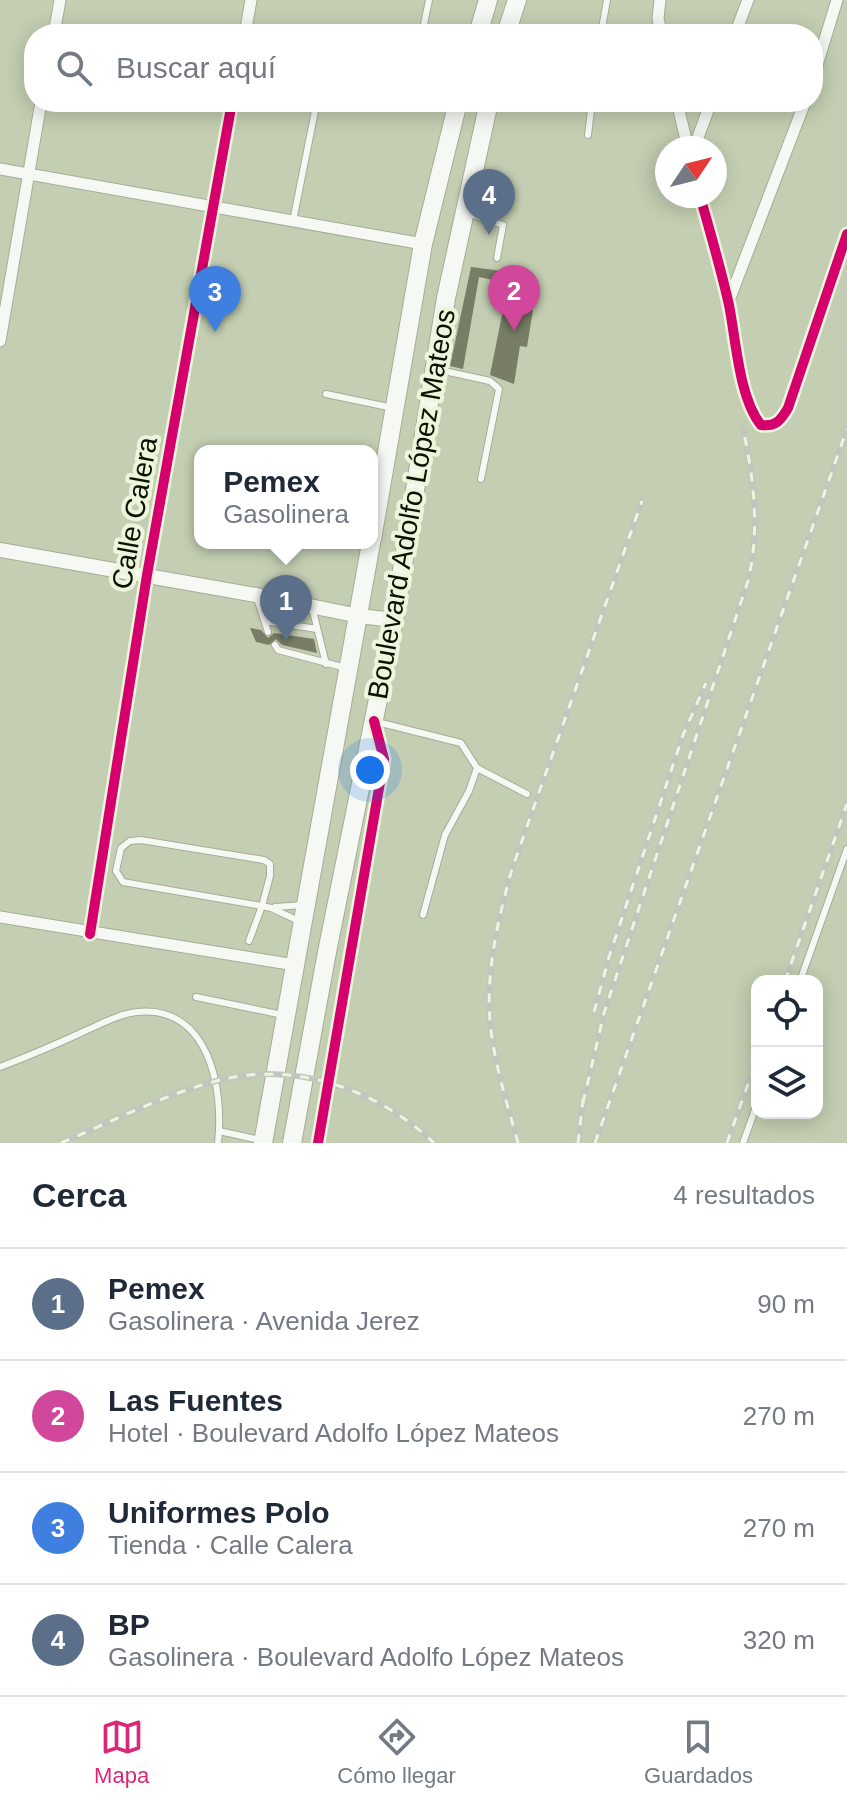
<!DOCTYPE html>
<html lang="es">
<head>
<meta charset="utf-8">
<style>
	body { margin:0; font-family:Arial,sans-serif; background:#f6f6f7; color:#1f2937 }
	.controls { position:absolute; right:24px; bottom:24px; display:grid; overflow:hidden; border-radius:16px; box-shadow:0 4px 20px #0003 }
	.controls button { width:72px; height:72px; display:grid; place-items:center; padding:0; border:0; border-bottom:2px solid #e0e1e3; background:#fff; color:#1f2937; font:40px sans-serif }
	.compass { position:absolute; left:655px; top:136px; width:72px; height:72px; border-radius:50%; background:#fff; box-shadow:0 4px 20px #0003; rotate:55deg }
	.you { position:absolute; left:370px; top:770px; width:28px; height:28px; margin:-20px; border:6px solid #fff; border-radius:50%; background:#1a73e8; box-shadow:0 0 0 12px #1a73e833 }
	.badge { display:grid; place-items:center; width:52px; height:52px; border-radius:50%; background:#db2777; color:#fff; font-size:26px; font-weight:700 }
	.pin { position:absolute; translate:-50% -66px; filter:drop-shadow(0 2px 4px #0008) }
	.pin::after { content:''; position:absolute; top:42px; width:28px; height:24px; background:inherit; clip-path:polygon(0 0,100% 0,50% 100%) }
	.popup { position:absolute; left:194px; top:445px; width:184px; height:104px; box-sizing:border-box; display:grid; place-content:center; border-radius:16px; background:#fff; filter:drop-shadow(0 2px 6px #0005); font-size:26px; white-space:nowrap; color:#747a83 }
	.popup b { font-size:30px; color:#1f2937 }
	.popup::after { content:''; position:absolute; left:50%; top:100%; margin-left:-16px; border:16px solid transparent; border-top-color:#fff }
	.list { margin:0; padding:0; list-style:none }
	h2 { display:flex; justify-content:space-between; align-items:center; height:104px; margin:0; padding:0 32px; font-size:34px }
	h2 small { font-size:26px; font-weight:400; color:#747a83 }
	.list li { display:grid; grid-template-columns:52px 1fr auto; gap:24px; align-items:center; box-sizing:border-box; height:112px; padding:0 32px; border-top:2px solid #e0e1e3 }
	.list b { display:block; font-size:30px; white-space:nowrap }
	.list p { margin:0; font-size:26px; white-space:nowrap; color:#747a83 }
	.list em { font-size:26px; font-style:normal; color:#747a83 }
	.icon { flex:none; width:44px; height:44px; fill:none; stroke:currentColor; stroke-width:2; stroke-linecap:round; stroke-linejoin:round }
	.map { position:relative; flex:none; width:847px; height:1143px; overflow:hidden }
	.search { position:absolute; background:#fff; box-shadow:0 4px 20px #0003; left:24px; right:24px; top:24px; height:88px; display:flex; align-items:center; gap:20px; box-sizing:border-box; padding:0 28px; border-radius:32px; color:#747a83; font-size:30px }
	.sheet { height:552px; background:#fff }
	nav { display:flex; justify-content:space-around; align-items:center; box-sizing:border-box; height:112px; border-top:2px solid #e0e1e3; background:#fff; font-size:22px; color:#747a83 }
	nav a { display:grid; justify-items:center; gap:4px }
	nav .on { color:#db2777 }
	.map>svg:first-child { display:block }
</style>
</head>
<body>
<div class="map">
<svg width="847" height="1143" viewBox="0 0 847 1143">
	<rect width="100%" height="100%" fill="#c3ceb2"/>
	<!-- building -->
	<g fill="#787d66">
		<polygon points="471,267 517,273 516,285 479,277 463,369 450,366"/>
		<polygon points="522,308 533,310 527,347 520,346 514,384 490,375 503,310 521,315"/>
		<polygon points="250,628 261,630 268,638 274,633 314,639 317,653 282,645 276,639 269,645 256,642"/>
	</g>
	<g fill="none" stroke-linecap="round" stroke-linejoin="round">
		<defs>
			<g id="service">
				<polyline points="422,34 429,0"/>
				<polyline points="601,34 607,0"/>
				<polyline points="588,135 592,102"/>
				<polyline points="467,213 503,225 497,258"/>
				<polyline points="293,221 315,111"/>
				<polyline points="435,369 490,381 499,389 481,479"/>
				<polyline points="326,394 393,408"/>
				<polyline points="256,595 268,632"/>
				<polyline points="312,607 326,664"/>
				<polyline points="265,621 317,629"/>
				<polyline points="275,645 278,650 346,668"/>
				<polyline points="377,722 461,743 477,768"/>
				<polyline points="275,907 304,905"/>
				<polyline points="423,915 445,835 469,791 477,768 527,794"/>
				<polyline points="249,941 262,906 123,882 116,871 121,848 130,841 141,840 264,860 270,864 270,876 262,906 271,908 301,922"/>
				<polyline points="800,981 847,849"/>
				<polyline points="196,997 283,1015"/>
				<path d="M0,1067c29,-11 57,-23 85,-36 16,-7 34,-17 52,-19 72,-7 87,76 81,131"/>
				<polyline points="219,1131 260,1140"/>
				<polyline points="743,1143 757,1104"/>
			</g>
			<g id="minor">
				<polyline points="660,0 658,18 661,34"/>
				<polyline points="54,34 60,0"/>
				<polyline points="245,34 251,0"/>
				<polyline points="735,34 748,0"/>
				<polyline points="813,78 837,0"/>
				<polyline points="677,102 688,148"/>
				<polyline points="694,148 711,102"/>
				<polyline points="0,169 423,244"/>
				<path d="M700,196c10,36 21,73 29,109 7,35 10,93 32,120 15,2 20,-5 27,-17l59,-174"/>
				<polyline points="728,303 805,102"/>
				<polyline points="0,341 41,102"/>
				<polyline points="0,917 295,965"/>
				<polyline points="90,934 147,575 232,102"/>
				<polyline points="318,1143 384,759 376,727"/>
			</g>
			<polyline id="tertiary" points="0,550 256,595 359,616 394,620"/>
			<g id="primary">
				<polyline points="478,34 488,0"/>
				<polyline points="506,34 517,0"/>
				<polyline points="372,539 423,244 458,102"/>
				<polyline points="263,1143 371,543"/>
				<polyline points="292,1143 327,952 394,620 446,298 489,102"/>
			</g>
		</defs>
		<!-- service casing -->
		<use href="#service" stroke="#a5ad97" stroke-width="8"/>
		<!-- minor casing -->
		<use href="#minor" stroke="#a5ad97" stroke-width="13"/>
		<!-- tertiary casing -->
		<use href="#tertiary" stroke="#a5ad97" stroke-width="16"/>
		<!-- primary casing -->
		<use href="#primary" stroke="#a5ad97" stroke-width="20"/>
		<!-- service -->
		<use href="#service" stroke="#f6f8f3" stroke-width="6"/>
		<!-- minor -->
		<use href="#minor" stroke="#f6f8f3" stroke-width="11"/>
		<!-- tertiary -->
		<use href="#tertiary" stroke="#f6f8f3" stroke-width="14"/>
		<!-- primary -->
		<use href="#primary" stroke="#f6f8f3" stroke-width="18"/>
		<defs>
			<g id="rail">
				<polyline points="785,981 847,804"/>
				<polyline points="594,1012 609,957 683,735 706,683"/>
				<path d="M583,1103l21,-90 144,-432c12,-51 6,-102 -5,-152"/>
				<path d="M61,1143c52,-22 104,-49 159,-63 77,-19 158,10 214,63"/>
				<path d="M518,1143c-11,-40 -24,-80 -28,-121 -4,-52 8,-103 22,-153l130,-368"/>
				<polyline points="578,1143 584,1091"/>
				<polyline points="595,1143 847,429"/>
				<polyline points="727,1143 757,1059"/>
			</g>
		</defs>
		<!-- rail casing -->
		<use href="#rail" stroke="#c3c6bf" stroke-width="6"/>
		<!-- rail -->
		<use href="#rail" stroke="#ebf6dc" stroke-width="3" stroke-dasharray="9" stroke-linecap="butt"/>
		<defs>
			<g id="cycleway">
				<path d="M700,196c10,36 21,73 29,109 7,35 10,93 32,120 15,2 20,-5 27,-17l59,-174"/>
				<polyline points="90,934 147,575 232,102"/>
				<polyline points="318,1143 384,759 374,721"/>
			</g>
		</defs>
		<!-- cycleway casing -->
		<use href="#cycleway" stroke="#ebf6dc" stroke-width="15"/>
		<!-- cycleway -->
		<use href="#cycleway" stroke="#d6006c" stroke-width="10"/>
	</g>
	<g text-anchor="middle" stroke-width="8" stroke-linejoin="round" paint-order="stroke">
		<!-- street labels -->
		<g font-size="28" fill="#0b1101" stroke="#ebf6dc">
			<text transform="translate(411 504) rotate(-80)" y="10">Boulevard Adolfo López Mateos</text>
			<text transform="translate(134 513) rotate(-80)" y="10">Calle Calera</text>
		</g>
	</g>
</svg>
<div class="controls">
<button><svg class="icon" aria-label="locate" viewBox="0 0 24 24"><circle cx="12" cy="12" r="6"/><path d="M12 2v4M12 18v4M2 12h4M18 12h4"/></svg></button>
<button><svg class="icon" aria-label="layers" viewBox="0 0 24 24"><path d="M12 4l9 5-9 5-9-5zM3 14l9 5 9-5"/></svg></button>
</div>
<svg class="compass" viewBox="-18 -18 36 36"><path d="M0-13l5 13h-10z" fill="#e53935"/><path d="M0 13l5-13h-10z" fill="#747a83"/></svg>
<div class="you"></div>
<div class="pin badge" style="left:286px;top:641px;background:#5c6f8a">1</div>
<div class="popup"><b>Pemex</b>Gasolinera</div>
<div class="pin badge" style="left:514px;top:331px;background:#d1479c">2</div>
<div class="pin badge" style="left:215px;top:332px;background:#3f7fe0">3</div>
<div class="pin badge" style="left:489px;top:235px;background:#5c6f8a">4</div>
<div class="search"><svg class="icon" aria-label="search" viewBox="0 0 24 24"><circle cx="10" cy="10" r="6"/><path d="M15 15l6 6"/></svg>Buscar aquí</div>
</div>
<section class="sheet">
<h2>Cerca<small>4 resultados</small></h2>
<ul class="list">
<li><span class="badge" style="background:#5c6f8a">1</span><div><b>Pemex</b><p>Gasolinera · Avenida Jerez</p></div><em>90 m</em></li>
<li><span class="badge" style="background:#d1479c">2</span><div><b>Las Fuentes</b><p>Hotel · Boulevard Adolfo López Mateos</p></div><em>270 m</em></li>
<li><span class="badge" style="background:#3f7fe0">3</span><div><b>Uniformes Polo</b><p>Tienda · Calle Calera</p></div><em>270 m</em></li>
<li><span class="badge" style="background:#5c6f8a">4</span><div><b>BP</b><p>Gasolinera · Boulevard Adolfo López Mateos</p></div><em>320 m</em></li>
</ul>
</section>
<nav>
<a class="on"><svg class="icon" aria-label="map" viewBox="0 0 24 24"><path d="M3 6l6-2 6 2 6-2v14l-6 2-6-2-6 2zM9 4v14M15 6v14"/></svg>Mapa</a>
<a><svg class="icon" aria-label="directions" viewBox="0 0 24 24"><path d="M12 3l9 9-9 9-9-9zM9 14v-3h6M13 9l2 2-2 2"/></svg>Cómo llegar</a>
<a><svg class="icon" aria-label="saved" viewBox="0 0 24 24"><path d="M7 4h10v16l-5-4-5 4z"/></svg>Guardados</a>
</nav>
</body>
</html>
